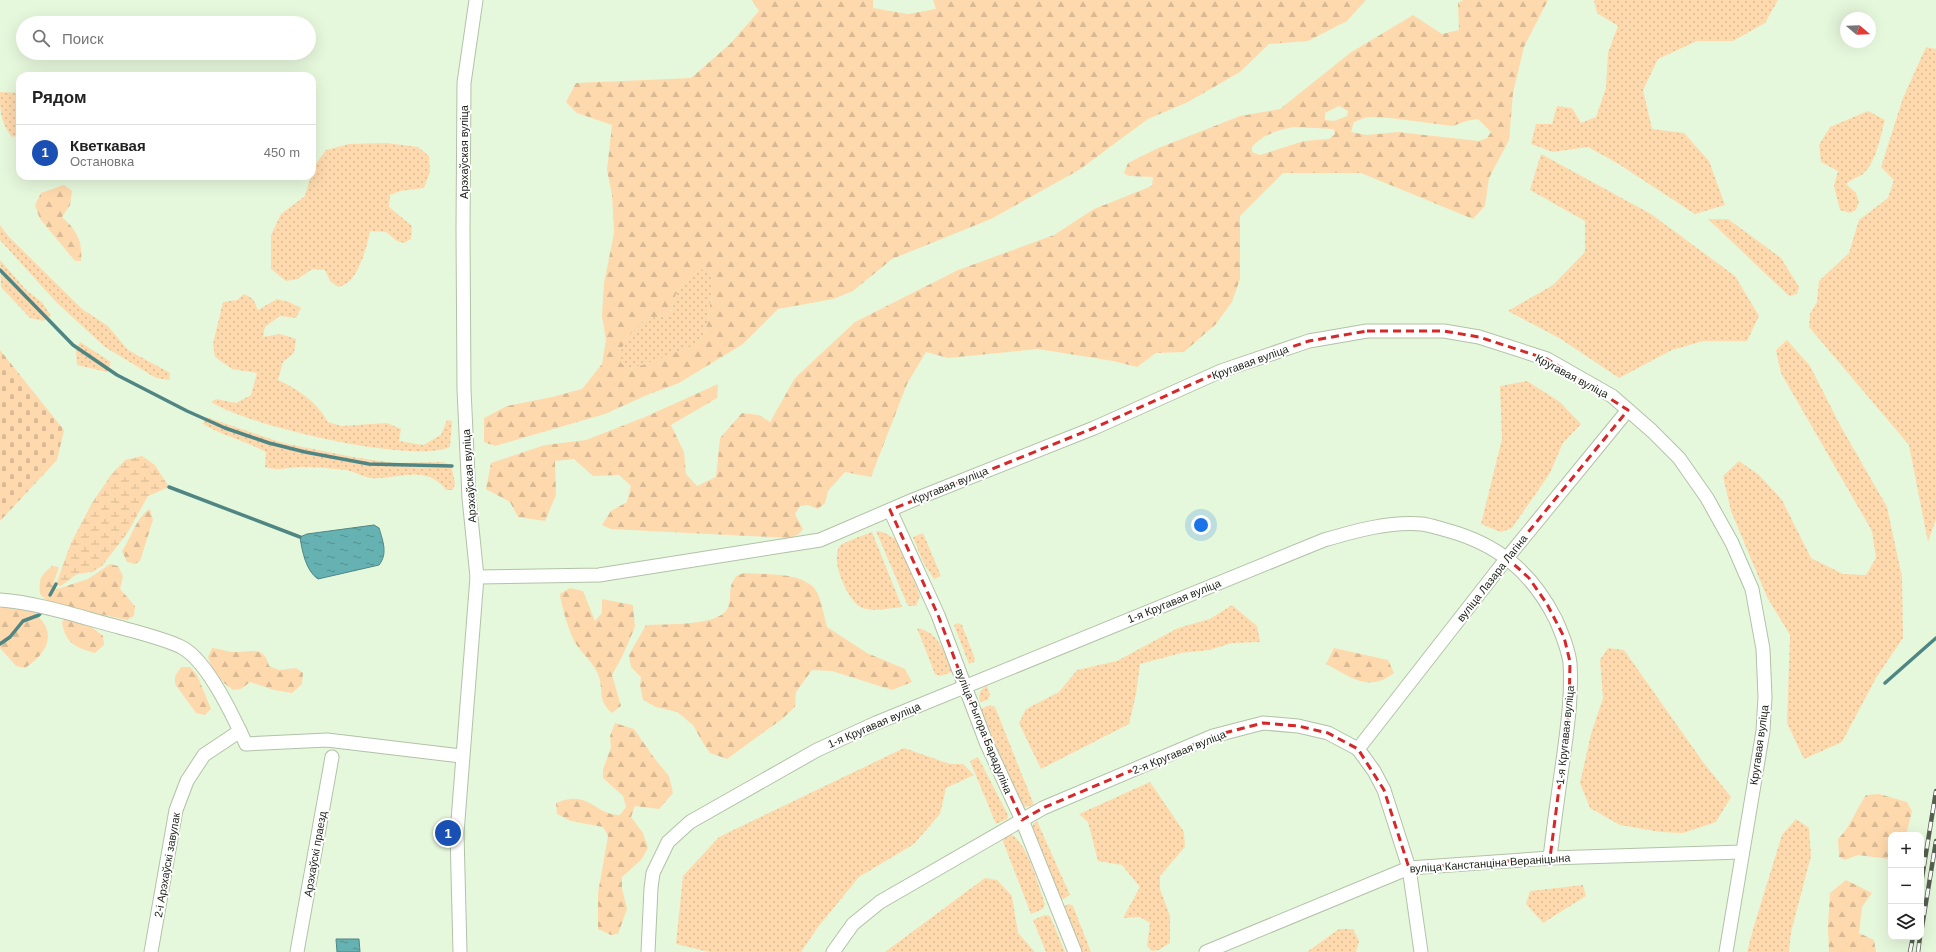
<!DOCTYPE html>
<html lang="ru">
<head>
<meta charset="utf-8">
<style>
	body { margin:0; font-family:Arial,sans-serif; background:#f6f6f6; color:#222 }
	.controls { position:absolute; right:12px; bottom:12px; display:grid; overflow:hidden; border-radius:8px; box-shadow:0 4px 16px #0002 }
	.controls button { width:36px; height:36px; display:grid; place-items:center; padding:0; border:0; border-bottom:1px solid #e0e0e0; background:#fff; color:#222; font:20px sans-serif }
	.compass { position:absolute; left:1840px; top:12px; width:36px; height:36px; border-radius:50%; background:#fff; box-shadow:0 4px 16px #0002; rotate:109deg }
	.you { position:absolute; left:1201px; top:525px; width:14px; height:14px; margin:-10px; border:3px solid #fff; border-radius:50%; background:#1a73e8; box-shadow:0 0 0 6px #1a73e833 }
	.badge { display:grid; place-items:center; width:26px; height:26px; border-radius:50%; background:#6e4fc9; color:#fff; font-size:13px; font-weight:700 }
	.pin { position:absolute; translate:-50% -50%; border:2px solid #fff; box-shadow:0 1px 4px #0006 }
	.list { margin:0; padding:0; list-style:none }
	h2 { display:flex; justify-content:space-between; align-items:center; height:52px; margin:0; padding:0 16px; font-size:17px }
	h2 small { font-size:13px; font-weight:400; color:#767676 }
	.list li { display:grid; grid-template-columns:26px 1fr auto; gap:12px; align-items:center; box-sizing:border-box; height:56px; padding:0 16px; border-top:1px solid #e0e0e0 }
	.list b { display:block; font-size:15px; white-space:nowrap }
	.list p { margin:0; font-size:13px; white-space:nowrap; color:#767676 }
	.list em { font-size:13px; font-style:normal; color:#767676 }
	.icon { flex:none; width:22px; height:22px; fill:none; stroke:currentColor; stroke-width:2; stroke-linecap:round; stroke-linejoin:round }
	.map { position:relative; flex:none; width:1936px; height:952px; overflow:hidden }
	.search { position:absolute; background:#fff; box-shadow:0 4px 16px #0002; left:16px; top:16px; width:300px; height:44px; display:flex; align-items:center; gap:10px; box-sizing:border-box; padding:0 14px; border-radius:22px; color:#767676; font-size:15px }
	.panel { position:absolute; background:#fff; box-shadow:0 4px 16px #0002; left:16px; top:72px; width:300px; height:108px; border-radius:12px }
	.map>svg:first-child { display:block }
</style>
</head>
<body>
<div class="map">
<svg width="1936" height="952" viewBox="0 0 1936 952">
	<defs>
		<pattern id="grass-dots" width="8" height="8" patternUnits="userSpaceOnUse"><rect width="8" height="8" fill="#fed9ad"/><path d="M2 2h.1M6 6h.1" fill="none" stroke="#d9ba94" stroke-width="1.8" stroke-linecap="round"/></pattern>
		<pattern id="forest-firs" width="22" height="20" patternUnits="userSpaceOnUse"><rect width="22" height="20" fill="#fed9ad"/><path d="M5 1l3.5 6h-7zM16 11l3.5 6h-7z" fill="#d9ba94"/></pattern>
		<pattern id="wetland-marsh" width="20" height="14" patternUnits="userSpaceOnUse"><rect width="20" height="14" fill="#fed9ad"/><path d="M1 5h8M5 5V1M11 12h8M15 12V8" fill="none" stroke="#d9ba94"/></pattern>
		<pattern id="cemetery-stones" width="16" height="16" patternUnits="userSpaceOnUse"><rect width="16" height="16" fill="#fed9ad"/><path d="M2 7V4a2 2 0 0 1 4 0v3zM10 15v-3a2 2 0 0 1 4 0v3z" fill="#d9ba94"/></pattern>
		<pattern id="water-ripples" width="26" height="14" patternUnits="userSpaceOnUse"><rect width="26" height="14" fill="#66b2b3"/><path d="M2 4q2-2 4 0t4 0M15 11q2-2 4 0t4 0" fill="none" stroke="#539091"/></pattern>
	</defs>
	<rect width="100%" height="100%" fill="#e6f8dc"/>
	<!-- grass -->
	<g fill="url(#grass-dots)">
		<polygon points="1594,0 1778,0 1765,23 1733,41 1697,41 1658,59 1643,90 1652,129 1684,133 1709,161 1725,205 1695,214 1617,163 1588,147 1553,152 1531,144 1536,124 1552,124 1557,106 1572,108 1581,123 1596,117 1606,88 1608,53 1618,26 1597,13"/>
		<polygon points="1926,47 1936,49 1936,519 1928,542 1909,445 1809,327 1810,314 1817,302 1819,281 1849,253 1859,220 1888,198 1894,180 1881,167 1903,98"/>
		<path d="M0,92l20,1v42l-8,2c-12,-16 -12,-26 -12,-45z"/>
		<path d="M1868,111l17,9c-5,17 -8,40 -21,53 -3,3 -12,6 -18,11l10,9 3,9 -3,8 -6,3 -10,-3 -6,-24 4,-15 -17,-9 -2,-17 11,-18z"/>
		<path d="M386,143l32,4 11,9 1,16 -6,16 -24,3 -10,4 -1,12 23,19 -1,13 -7,4 -7,-2 -11,-9 -16,-1c-2,13 -11,44 -23,52 -2,2 -6,3 -9,4l-8,-6 -5,-11 -13,-1 -14,10 -12,2 -15,-12v-34l10,-21 24,-18 6,-20h1l1,-8 13,-18 23,-6z"/>
		<polygon points="1541,154 1651,214 1735,276 1759,316 1747,341 1703,341 1672,350 1619,378 1561,339 1508,311 1553,285 1585,252 1585,221 1530,190"/>
		<polygon points="1708,219 1728,219 1781,258 1799,287 1797,294 1789,296"/>
		<polygon points="0,225 9,237 82,309 108,326 128,350 170,373 169,380 156,378 105,347 57,303 0,240"/>
		<polygon points="0,260 27,291 42,302 51,316 43,321 30,318 1,287"/>
		<path d="M700,269l9,1c5,14 3,20 1,34 -1,10 -2,27 -10,35 -8,10 -57,26 -70,30l-9,-6v-13l8,-15 18,-17 19,-2 5,-4 4,-16 9,-14z"/>
		<path d="M244,294l9,5 5,11 19,-11 12,3 12,6 -5,10 -16,-2 -15,11 -2,10 17,-3 16,5 -2,14 -11,9 -5,18c21,10 38,21 50,42l13,4 46,-3 14,6 -2,12 24,4 18,-10 6,-15 5,1 -2,26c-40,17 -201,-21 -239,-45l5,-3 20,4 15,-8 6,-22 -25,-4 -17,-12 -2,-13 10,-42 14,-2z"/>
		<polygon points="1787,340 1810,366 1840,425 1887,507 1902,577 1903,638 1876,678 1842,742 1804,759 1787,723 1790,635 1767,597 1731,511 1723,476 1739,461 1759,475 1782,500 1811,558 1843,574 1866,575 1876,558 1872,531 1781,373 1776,350"/>
		<polygon points="80,342 111,362 107,372 77,365 76,351"/>
		<polygon points="1527,381 1560,402 1581,424 1563,443 1550,473 1512,528 1501,532 1481,524 1502,439 1500,386"/>
		<path d="M206,417l77,26 70,14 41,6 49,-1 8,3 4,18 -2,7h-7c-21,-27 -47,-10 -75,-12 -9,-1 -17,-7 -26,-8 -15,-2 -32,-3 -46,-3 -13,1 -21,4 -34,0l1,-15c-20,-11 -43,-16 -63,-28z"/>
		<polygon points="876,531 883,532 899,541 920,596 916,606 908,606"/>
		<path d="M872,532l30,75c-11,1 -29,5 -40,1 -14,-6 -33,-49 -22,-62 5,-5 25,-11 32,-14z"/>
		<polygon points="923,533 941,576 934,579 923,562 913,537"/>
		<polygon points="1232,605 1257,626 1260,642 1232,643 1209,650 1181,653 1140,664 1136,694 1129,724 1041,769 1019,723 1026,709 1059,692 1077,670 1117,661 1178,628 1210,619"/>
		<polygon points="958,623 962,625 975,659 974,662 969,664 954,625"/>
		<path d="M917,628c23,4 27,25 35,44l-12,4 -5,-2z"/>
		<polygon points="1608,648 1624,650 1703,762 1731,797 1716,822 1683,833 1661,832 1620,825 1590,808 1580,783 1591,734 1603,698 1600,660"/>
		<path d="M987,686l3,9 -2,5 -8,2c-2,-8 0,-13 7,-16z"/>
		<polygon points="990,705 995,707 1034,805 1025,807 1020,805 981,709"/>
		<polygon points="904,748 950,764 963,764 974,775 946,788 940,814 914,844 859,877 818,927 801,952 709,952 676,944 683,876 719,837"/>
		<polygon points="978,757 1008,815 1007,819 996,824 970,761"/>
		<polygon points="1150,782 1184,832 1185,847 1160,876 1160,889 1170,916 1170,943 1159,950 1152,951 1147,946 1150,923 1140,917 1123,918 1140,887 1122,865 1098,861 1088,822 1079,814"/>
		<polygon points="1796,819 1809,828 1811,856 1791,932 1789,952 1747,952 1754,926 1782,835"/>
		<polygon points="1037,821 1070,895 1062,900 1058,898 1032,830 1033,824"/>
		<path d="M1011,834c18,12 26,49 34,70l-2,5 -12,5 -30,-78z"/>
		<polygon points="985,878 997,880 1012,896 1018,933 1035,952 885,952"/>
		<polygon points="1583,885 1586,896 1543,923 1526,904 1530,891"/>
		<polygon points="1069,904 1073,906 1091,952 1080,952 1063,907"/>
		<polygon points="1045,915 1050,916 1065,952 1046,952 1033,920"/>
		<polygon points="1339,929 1353,929 1359,941 1356,952 1307,952"/>
	</g>
	<!-- forest -->
	<g fill="url(#forest-firs)" fill-rule="evenodd">
		<path d="M752,0h121v8l35,6 28,-5 -3,-9h433l-19,21 -39,20 -39,3 -29,28 -52,30 -40,17 -69,51 -88,49 -99,40 -39,32 -20,8 -55,10 -35,35 -64,39 -32,12 -42,19 -110,32 -11,-4v-24l23,-12 45,-9 30,-8 20,-25 4,-24 -4,-24 2,-33 10,-50 -2,-38 -5,-25 5,-45 -35,-12 -11,-11 10,-19 115,-5 39,-34 29,-33zM700,269l9,2c5,11 3,20 1,33 -1,10 -2,27 -10,35 -8,9 -57,26 -70,30l-9,-6v-13l8,-15 18,-17 19,-2 5,-4 4,-16 9,-14z"/>
		<path d="M1463,0h85l-24,47 -11,46 -4,47 -20,38 -4,28 -12,13 -112,-46h-78l-43,43v63l-8,23 -16,22 -32,28 -28,1 -19,14 -24,-6 -75,-12 -90,9 -22,-6 -19,32 -36,93 -26,-5 -17,19 -3,12 -7,6 -10,-4 -8,1 -5,8 8,15 -4,5 -8,4 -180,-9 -9,-4 9,-14 16,-9 4,-16 -12,-11 -26,1 -19,-17 -19,2 1,34 -11,26 -27,-4 -8,-15 -24,-13 5,-26 54,-18 41,-5 59,-23 73,-33 -1,14 -46,27 13,27 2,22 11,12 19,-9 4,-39 22,-25 17,2 11,7 25,-44 60,-56 103,-52 96,-35 40,-26 58,-23 1,-9 -24,-1 -5,-3 4,-10 28,-14 84,-33 40,-7 70,-56 63,-38 29,19 17,-4 -1,-27zM1339,106l9,5 -1,5 -13,5 -9,-1v-7zM1367,117l23,1 63,8 13,-5 12,-2 13,13 -4,6 -8,3 -81,-9 -31,3 -16,-3 3,-10zM1293,127l41,2 1,5 -6,5 -25,2 -44,14 -8,-3v-5c12,-13 24,-16 41,-20z"/>
		<path d="M64,185l8,6 -2,14 -8,12c14,13 21,23 19,44h-6l-35,-42 -5,-14 6,-12z"/>
		<path d="M150,509l3,11 -13,41 -5,3 -8,-2 -5,-11c9,-13 15,-35 28,-42z"/>
		<path d="M110,564l8,2 5,10 -3,13 15,17 -1,10 -7,4 -69,-15 -13,-6 -5,-5c-1,-15 0,-18 12,-28l7,1 -6,18 4,4 31,-10z"/>
		<path d="M744,573c20,2 64,-2 74,21 4,10 6,22 9,33l40,26 38,16 7,13 -20,8 -60,-19 -20,-1 -16,22 -1,15 -13,12 -55,40 -17,-6 -7,-10 -10,-18 -16,-13 -21,-5 -13,-7 -3,-15 1,-8 -10,-10 -2,-12 17,-30c18,-1 68,1 80,-14 6,-8 3,-16 5,-24 0,-4 4,-8 5,-11z"/>
		<path d="M570,588l13,3 12,30 7,-8v-14l31,6 2,22 -13,30 -10,18 9,31 -9,7c-15,-14 -8,-19 -13,-36 -4,-13 -16,-22 -23,-33 -6,-9 -15,-39 -16,-50z"/>
		<path d="M11,604c6,0 14,0 19,3 3,2 6,6 8,9 20,20 7,39 -13,52l-9,-2 -16,-18v-40z"/>
		<path d="M66,617l21,6 16,13 1,9 -9,8c-19,-5 -30,-10 -33,-31z"/>
		<path d="M212,648c7,0 14,4 22,4 18,0 30,-7 35,14l10,4 17,-2 7,5 -1,11 -10,9 -18,-3 -24,-8 -9,7 -8,1c-13,-9 -20,-18 -25,-33z"/>
		<path d="M1334,648l54,12 6,13c-26,20 -43,4 -68,-9z"/>
		<polygon points="181,667 190,667 197,675 211,709 205,715 196,713 175,684 175,676"/>
		<path d="M615,723l19,6 21,30 14,17 4,17 -14,16 -24,-3 -4,11 12,16 5,15 -7,12 -19,17v11l5,21 -9,25 -7,1 -13,-6v-36l10,-57 -5,-9 -32,-6 -14,-7 -1,-11c33,-14 38,12 64,12l6,-8 -3,-11 -20,-18v-9l8,-21 -1,-12z"/>
		<path d="M1879,794l28,8 5,9 -6,24h-15v22l-2,2 -31,-4 -13,5 -6,-3 -1,-18c13,-13 17,-28 28,-44z"/>
		<polygon points="1846,880 1872,893 1862,907 1859,933 1874,940 1876,952 1829,952 1828,926 1830,893"/>
	</g>
	<!-- wetland -->
	<polygon fill="url(#wetland-marsh)" points="142,456 155,465 169,487 148,496 128,532 102,566 92,572 77,574 61,586 56,584 71,543 92,503 111,475 125,460"/>
	<!-- cemetery -->
	<polygon fill="url(#cemetery-stones)" points="0,350 64,430 57,460 0,521"/>
	<!-- water -->
	<g fill="url(#water-ripples)" stroke="#4f8684">
		<path d="M374,525l5,3c4,13 9,26 0,37l-61,14c-12,-8 -16,-28 -18,-42l7,-3z"/>
		<polygon points="336,939 359,939 360,952 337,952"/>
	</g>
	<g fill="none" stroke-linecap="round" stroke-linejoin="round">
		<!-- stream -->
		<g stroke="#4f8684" stroke-width="3.5">
			<polyline points="0,270 73,345 117,375 187,411 225,428 269,443 305,452 369,464 452,466"/>
			<polyline points="169,487 300,537"/>
			<polyline points="50,595 56,584"/>
			<polyline points="0,644 10,637 23,621 39,615 43,610"/>
			<polyline points="1885,683 1936,638"/>
		</g>
		<defs>
			<g id="street">
				<polyline points="890,510 938,615 986,742 1022,820 1075,952"/>
				<polyline points="477,577 599,575 820,540 913,500 1094,428 1221,371 1309,341 1367,331 1444,331 1479,337 1547,359 1612,396 1652,431 1679,458 1707,498 1732,543 1752,589 1763,649 1765,697 1763,731 1726,952"/>
				<path d="M0,600c40,3 80,17 119,27 17,5 50,13 64,21 25,14 51,70 63,96l81,-4 134,16"/>
				<polyline points="1358,749 1507,558 1628,410"/>
				<polyline points="151,952 176,810 187,781 204,755 240,731"/>
				<polyline points="297,952 332,757"/>
				<polyline points="460,952 457,833 477,577 469,498 464,389 463,229 464,83 476,0"/>
				<path d="M648,952l3,-64 2,-15 15,-31 22,-20 127,-72 59,-27 448,-183c31,-9 66,-19 98,-16 8,1 16,4 24,6 52,14 86,42 110,90 6,14 12,28 14,43 2,30 -2,60 -6,90 -5,35 -10,70 -14,105"/>
				<polyline points="833,952 853,924 880,902 1043,808 1213,736 1263,723 1298,726 1328,733 1358,749 1374,771 1384,790 1409,868 1421,952"/>
				<polyline points="1206,952 1409,868 1550,858 1742,852"/>
			</g>
		</defs>
		<!-- street casing -->
		<use href="#street" stroke="#b1c2a7" stroke-width="15"/>
		<!-- street -->
		<use href="#street" stroke="#fff" stroke-width="13"/>
		<defs>
			<g id="rail">
				<polyline points="1921,884 1936,791"/>
				<polyline points="1921,933 1936,841"/>
				<polyline points="1910,952 1913,937"/>
				<polyline points="1918,952 1920,937"/>
			</g>
		</defs>
		<!-- rail casing -->
		<use href="#rail" stroke="#555f50" stroke-width="4.5"/>
		<!-- rail -->
		<use href="#rail" stroke="#fff" stroke-width="3" stroke-dasharray="9" stroke-linecap="butt"/>
	</g>
	<!-- marked area -->
	<path fill="none" stroke="#d62828" stroke-width="3" stroke-dasharray="8 5" stroke-linejoin="round" d="M1367,331h77l35,6 68,22 81,51 -121,148 22,20 18,26 17,33 6,25 -1,49 -19,147 -141,10 -25,-78 -26,-41 -30,-16 -30,-7 -35,-3 -50,13 -170,72 -21,12 -36,-78 -48,-127 -48,-105 204,-82 127,-57 88,-30z"/>
	<g text-anchor="middle" stroke-width="4" stroke-linejoin="round" paint-order="stroke">
		<!-- street labels -->
		<g font-size="11" fill="#1a2117" stroke="#fff">
			<text transform="translate(464 152) rotate(-90)" y="4">Арэхаўская вуліца</text>
			<text transform="translate(1250 362) rotate(-20)" y="4">Кругавая вуліца</text>
			<text transform="translate(1572 376) rotate(28)" y="4">Кругавая вуліца</text>
			<text transform="translate(469 476) rotate(-94)" y="4">Арэхаўская вуліца</text>
			<text transform="translate(950 485) rotate(-22)" y="4">Кругавая вуліца</text>
			<text transform="translate(1492 578) rotate(-52)" y="4">вуліца Лазара Лагіна</text>
			<text transform="translate(1174 601) rotate(-22)" y="4">1-я Кругавая вуліца</text>
			<text transform="translate(874 725) rotate(-23)" y="4">1-я Кругавая вуліца</text>
			<text transform="translate(984 731) rotate(68)" y="4">вуліца Рыгора Барадуліна</text>
			<text transform="translate(1565 735) rotate(-84)" y="4">1-я Кругавая вуліца</text>
			<text transform="translate(1759 745) rotate(-82)" y="4">Кругавая вуліца</text>
			<text transform="translate(1179 752) rotate(-22)" y="4">2-я Кругавая вуліца</text>
			<text transform="translate(315 854) rotate(-80)" y="4">Арэхаўскі праезд</text>
			<text transform="translate(1490 863) rotate(-4)" y="4">вуліца Канстанціна Вераніцына</text>
			<text transform="translate(167 865) rotate(-80)" y="4">2-і Арэхаўскі завулак</text>
		</g>
	</g>
</svg>
<div class="controls">
<button>+</button>
<button>−</button>
<button><svg class="icon" aria-label="layers" viewBox="0 0 24 24"><path d="M12 4l9 5-9 5-9-5zM3 14l9 5 9-5"/></svg></button>
</div>
<svg class="compass" viewBox="-18 -18 36 36"><path d="M0-13l5 13h-10z" fill="#e53935"/><path d="M0 13l5-13h-10z" fill="#767676"/></svg>
<div class="you"></div>
<div class="pin badge" style="left:448px;top:833px;background:#1a4fb4">1</div>
<div class="search"><svg class="icon" aria-label="search" viewBox="0 0 24 24"><circle cx="10" cy="10" r="6"/><path d="M15 15l6 6"/></svg>Поиск</div>
<section class="panel">
<h2>Рядом<small></small></h2>
<ul class="list">
<li><span class="badge" style="background:#1a4fb4">1</span><div><b>Кветкавая</b><p>Остановка</p></div><em>450 m</em></li>
</ul>
</section>
</div>
</body>
</html>
